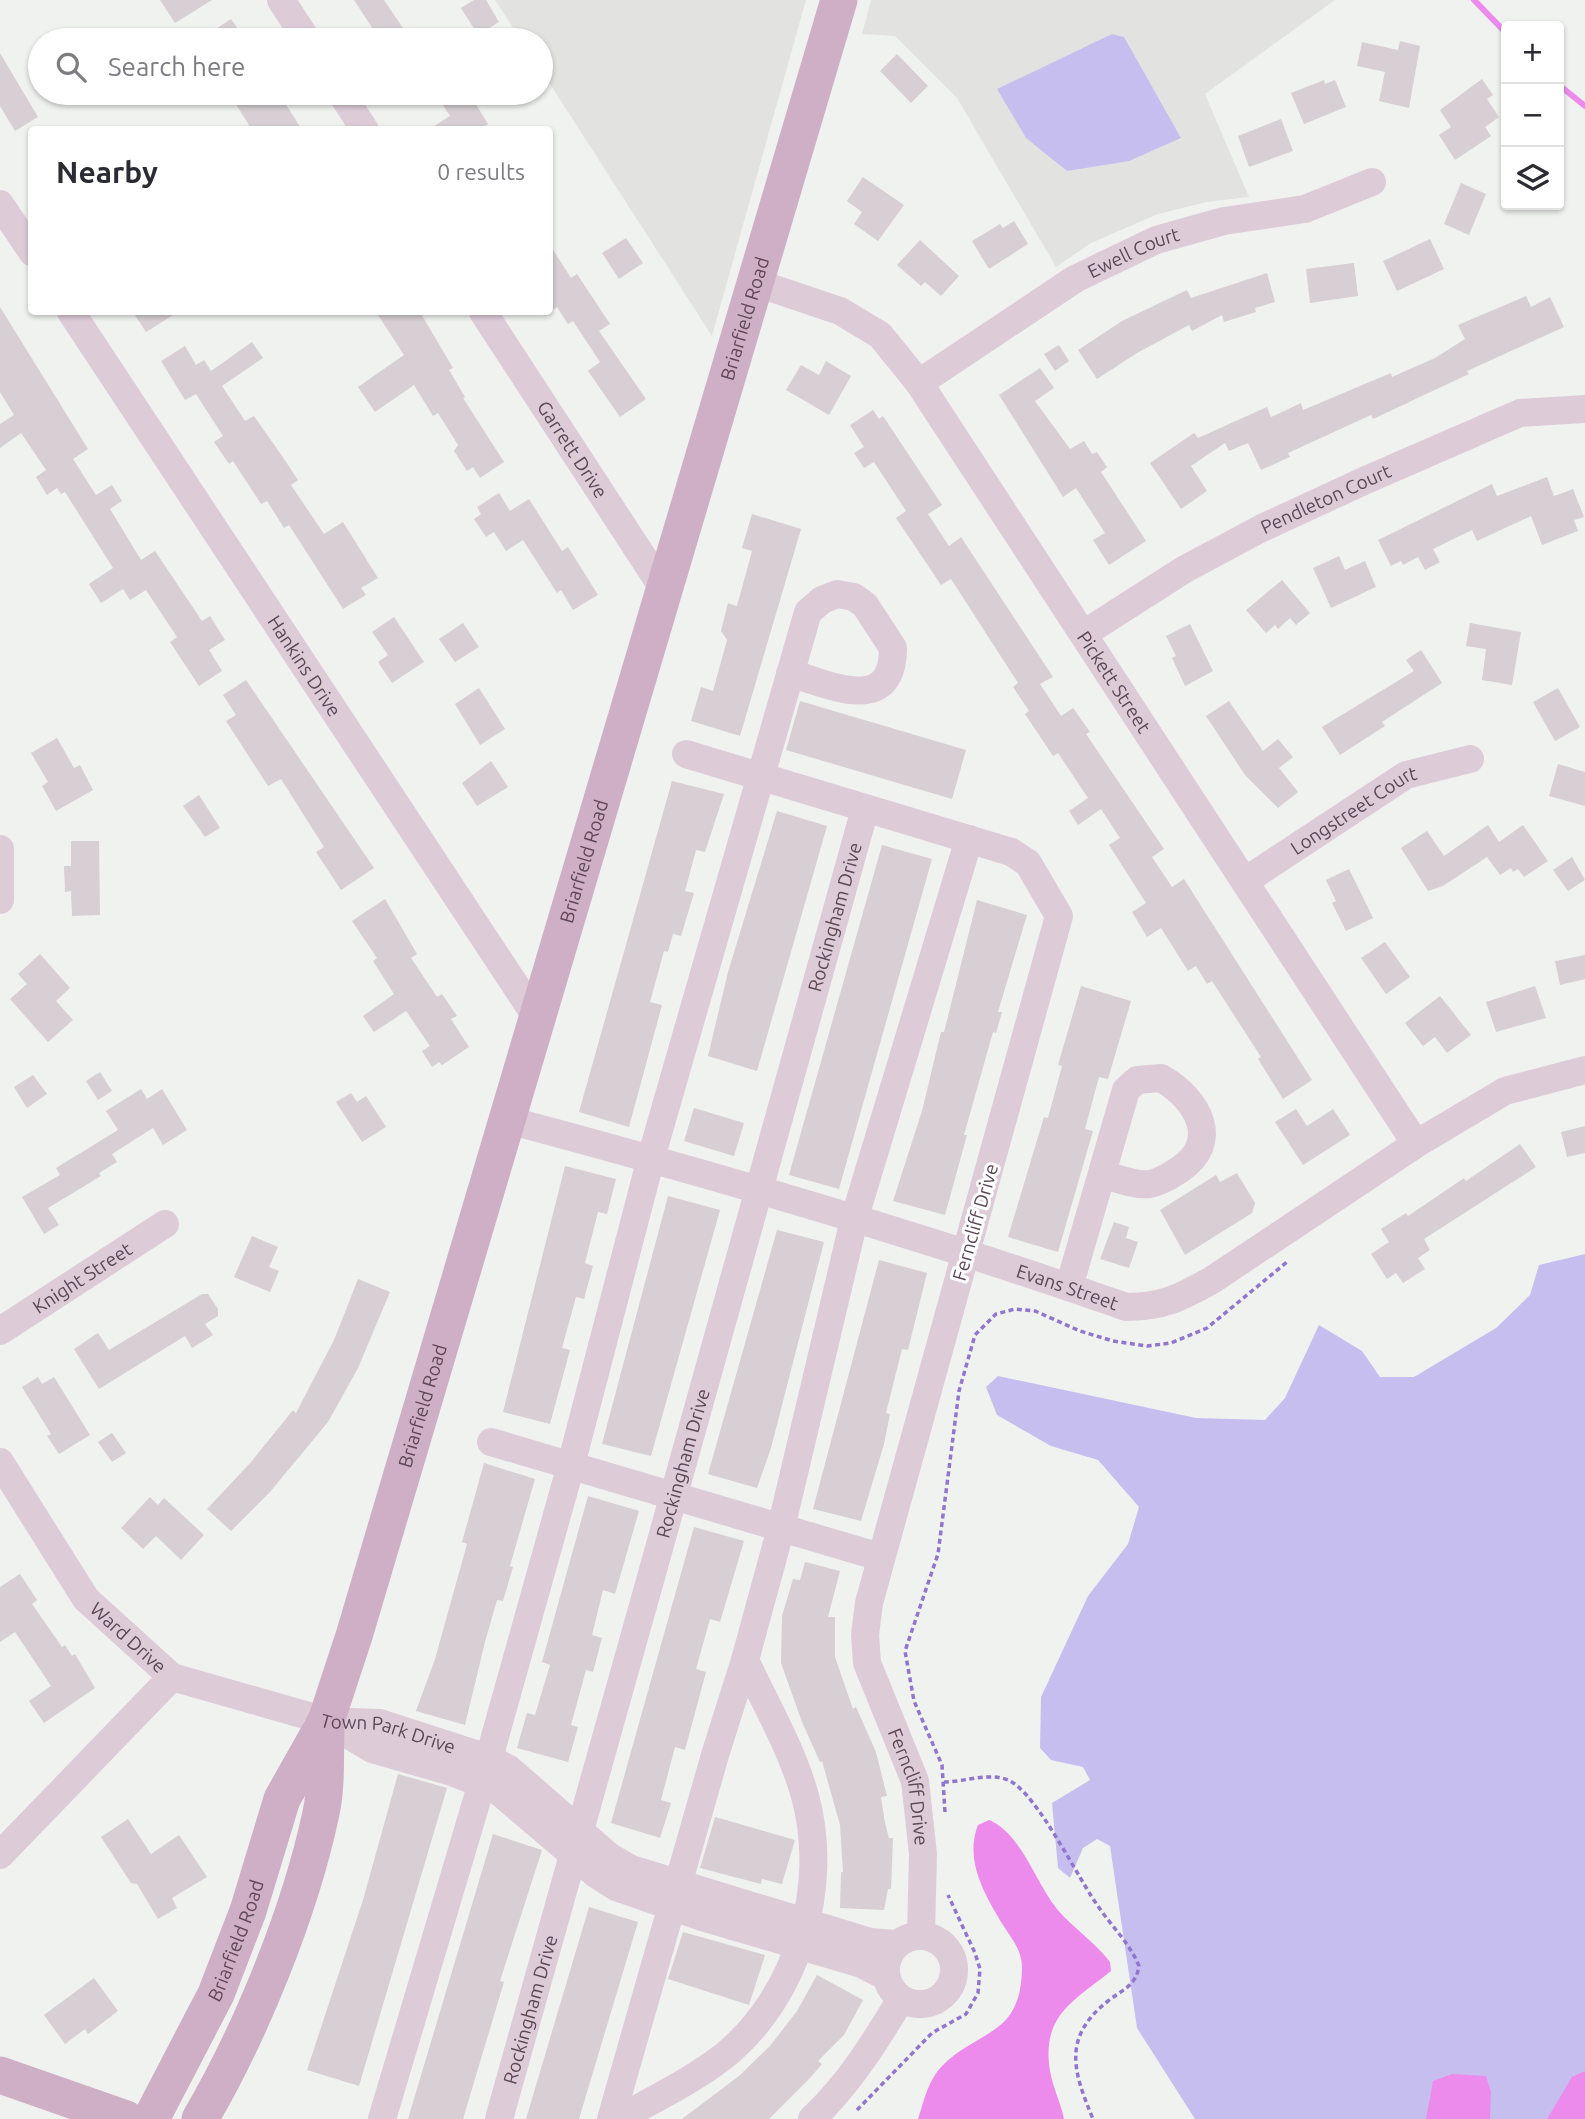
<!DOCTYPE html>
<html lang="en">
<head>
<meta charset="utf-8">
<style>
	body { margin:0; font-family:Ubuntu,sans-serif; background:#f2f2f3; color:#2b2b33 }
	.controls { position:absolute; right:21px; top:21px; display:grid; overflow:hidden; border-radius:7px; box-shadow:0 2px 5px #0004 }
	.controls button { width:63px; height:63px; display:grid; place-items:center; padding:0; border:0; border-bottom:2px solid #e1e1e2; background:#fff; color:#2b2b33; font:35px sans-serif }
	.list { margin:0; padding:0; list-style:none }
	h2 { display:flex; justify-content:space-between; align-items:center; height:91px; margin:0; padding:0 28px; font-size:30px }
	h2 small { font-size:23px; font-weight:400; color:#7c7c81 }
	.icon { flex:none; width:38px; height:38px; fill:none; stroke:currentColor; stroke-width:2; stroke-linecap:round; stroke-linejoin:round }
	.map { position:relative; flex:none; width:1585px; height:2119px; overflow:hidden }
	.search { position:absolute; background:#fff; box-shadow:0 2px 5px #0004; left:28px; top:28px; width:525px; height:77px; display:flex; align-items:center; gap:18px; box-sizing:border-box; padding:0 24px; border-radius:38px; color:#7c7c81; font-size:26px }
	.panel { position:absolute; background:#fff; box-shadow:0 2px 5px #0004; left:28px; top:126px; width:525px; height:189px; border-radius:7px }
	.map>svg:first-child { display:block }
</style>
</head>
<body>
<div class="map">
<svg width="1585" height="2119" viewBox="0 0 1585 2119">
	<rect width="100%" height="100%" fill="#f0f2f0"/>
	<!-- education -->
	<g fill="#e2e3e1">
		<polygon points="495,0 806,0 712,336 541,70 541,40 521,40"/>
		<polygon points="871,0 1335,0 1205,94 1249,197 1207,202 1158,214 1091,243 1056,267 957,98 895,36 862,34"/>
	</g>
	<!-- green -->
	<g fill="#c7bef0">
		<polygon points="1112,34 1124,37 1181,138 1129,161 1067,171 1026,138 997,89"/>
		<polygon points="1585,1254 1585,2119 1195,2119 1137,2028 1110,1846 1097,1839 1083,1848 1070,1878 1058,1868 1052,1803 1090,1780 1083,1767 1051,1760 1040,1748 1041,1697 1088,1596 1128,1544 1139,1507 1098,1460 1051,1446 997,1415 986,1387 998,1376 1196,1418 1265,1420 1285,1398 1319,1325 1362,1351 1380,1377 1414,1377 1496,1328 1530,1295 1539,1265"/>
	</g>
	<!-- water -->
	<g fill="#ed8bec">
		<path d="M989,1820c33,14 46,62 68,89 16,19 38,33 53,53l1,9c-37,30 -70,44 -61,100 3,17 11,32 14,48h-146c6,-18 10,-39 24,-53 38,-38 79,-29 80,-98 0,-18 -10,-29 -19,-43 -18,-30 -39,-65 -25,-100z"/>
		<polygon points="1585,2071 1585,2119 1547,2119 1572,2077"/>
		<polygon points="1452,2074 1486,2076 1491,2092 1490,2119 1426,2119 1433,2081"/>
	</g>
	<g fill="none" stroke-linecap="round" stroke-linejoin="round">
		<!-- stream -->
		<g stroke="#ed8bec" stroke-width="6">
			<polyline points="1474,0 1506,33"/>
			<polyline points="1559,85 1585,106"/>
		</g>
	</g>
	<!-- building -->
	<g fill="#d7cfd3">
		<polygon points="160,0 212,0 175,23"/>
		<polygon points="354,0 384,0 411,40 380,40"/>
		<polygon points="474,0 486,0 499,22 478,35 461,8"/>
		<polygon points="231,19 246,40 199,40"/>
		<polygon points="1400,41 1420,46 1409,108 1379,101 1385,72 1357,66 1362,42 1398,50"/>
		<polygon points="0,53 38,117 15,131 0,106"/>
		<polygon points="897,54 928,86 911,103 880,71"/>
		<polygon points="1482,79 1493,95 1487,99 1499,117 1485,127 1491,136 1455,160 1439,135 1451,127 1440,110"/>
		<polygon points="1324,80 1325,84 1335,80 1346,107 1304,124 1291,93"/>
		<polygon points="247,93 279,93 302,130 252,130 234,101"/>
		<polygon points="435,93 469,93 488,124 479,130 428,130 450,116"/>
		<polygon points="1281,119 1293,151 1249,167 1238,136"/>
		<polygon points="863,177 904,205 878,241 854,224 862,212 847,201"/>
		<polygon points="1461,183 1486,194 1469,235 1444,224"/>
		<polygon points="1014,221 1028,244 989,269 972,241 1000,224 1003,228"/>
		<polygon points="626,238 643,263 619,279 602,253"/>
		<polygon points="1430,239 1444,269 1397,291 1383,261"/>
		<polygon points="920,240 959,276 941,296 925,282 921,286 897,265"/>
		<polygon points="550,245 571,278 577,274 610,324 599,331 646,399 620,417 588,371 600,362 573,321 568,324 557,307 550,312"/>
		<polygon points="1354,263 1358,296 1310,303 1306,269"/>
		<polygon points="1267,273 1275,302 1255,308 1256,312 1224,322 1222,315 1192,331 1189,325 1137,353 1097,379 1078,350 1122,321 1187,290 1191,298"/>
		<polygon points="1526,296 1531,307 1550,297 1564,327 1467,371 1469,374 1373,419 1371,415 1288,453 1290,457 1261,470 1248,443 1229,451 1225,443 1191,466 1207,491 1181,509 1150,463 1194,433 1198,438 1267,407 1271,417 1301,403 1303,410 1391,373 1392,377 1435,358 1465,339 1458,325"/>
		<polygon points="0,307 88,449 73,459 96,495 112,485 122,501 110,509 141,560 155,551 202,621 210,616 225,640 209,650 222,671 199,686 170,642 177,637 146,590 130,600 123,589 101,603 89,584 113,568 65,492 61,494 57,488 47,495 36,477 46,470 21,433 0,448 0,424 14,415 0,392"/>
		<polygon points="133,312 178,312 146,332"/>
		<polygon points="376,312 420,312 453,368 449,370 465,397 463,398 504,462 480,478 473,467 467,471 454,451 458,445 438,413 433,416 414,385 375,412 358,387 404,355"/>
		<polygon points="252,342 263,358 222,386 245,421 254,416 282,456 298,480 291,485 324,534 343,522 378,578 361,588 366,595 343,609 289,525 284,528 267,501 261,504 233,461 229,464 214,442 223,436 196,394 185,400 161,361 185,346 196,365 204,360 211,371"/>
		<polygon points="1059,345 1069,361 1055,371 1044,354"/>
		<polygon points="826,361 851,376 829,415 786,390 801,365 819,375"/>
		<polygon points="1040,368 1054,388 1035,401 1070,449 1084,441 1092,454 1097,452 1107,467 1101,472 1146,541 1109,565 1093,540 1105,533 1076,488 1063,497 999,395"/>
		<polygon points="873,410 879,419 883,416 942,505 928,514 949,546 961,537 1053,677 1040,684 1061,716 1073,708 1090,732 1086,734 1164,849 1152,857 1172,887 1184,879 1312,1080 1283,1099 1258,1059 1261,1057 1212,981 1207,984 1196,966 1188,971 1161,928 1147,937 1132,912 1146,903 1109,845 1120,838 1101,809 1078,825 1069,811 1088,798 1058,753 1053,756 1025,714 1029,711 1013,687 1018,683 951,579 941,585 896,518 906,511 874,462 864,468 854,453 864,447 850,425"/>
		<polygon points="1547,477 1554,496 1573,489 1584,517 1574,520 1578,531 1542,545 1531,516 1477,541 1472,530 1433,549 1440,562 1425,570 1418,557 1403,565 1401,561 1391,566 1378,540 1492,484 1497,496"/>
		<polygon points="499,493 510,511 529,499 562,551 568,547 598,595 573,610 561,590 557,593 523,540 506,551 494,532 486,537 474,519 481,514 477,507"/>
		<polygon points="752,514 801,529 740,736 691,721 701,687 713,691 727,640 721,631 728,603 737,606 752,551 742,548"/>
		<polygon points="1339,556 1345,570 1365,561 1376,587 1331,608 1313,568"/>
		<polygon points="1282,580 1310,613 1296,625 1290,618 1278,629 1275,625 1266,633 1246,610"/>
		<polygon points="394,617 424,662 392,683 378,662 388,655 372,632"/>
		<polygon points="463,623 479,647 455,662 439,639"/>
		<polygon points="1470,623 1521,632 1512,685 1482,680 1486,649 1466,646"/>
		<polygon points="1190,624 1213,671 1185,686 1172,658 1176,656 1166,636"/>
		<polygon points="1421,650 1442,683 1382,722 1385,726 1340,755 1322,727 1414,671 1406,660"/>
		<polygon points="246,680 374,868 341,890 316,852 324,847 281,779 268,786 226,721 236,715 223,695"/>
		<polygon points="479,688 505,729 480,745 455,704"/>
		<polygon points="1558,688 1580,727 1555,741 1533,702"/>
		<polygon points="800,701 966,750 952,799 786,750"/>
		<polygon points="1229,701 1263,751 1278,739 1293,757 1279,768 1298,792 1278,808 1245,775 1206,716"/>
		<polygon points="57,738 74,768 80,765 93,790 56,811 42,786 48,782 31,753"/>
		<polygon points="491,761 508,787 477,806 462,783"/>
		<polygon points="1558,764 1585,772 1585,806 1549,796"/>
		<polygon points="672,781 724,794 705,852 696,850 685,891 694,893 681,936 673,934 668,952 664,951 650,1002 662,1005 629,1127 579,1112"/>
		<polygon points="199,795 220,828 205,837 183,806"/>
		<polygon points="777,811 827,826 757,1071 708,1056 728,972"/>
		<polygon points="1488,825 1499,842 1523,825 1548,861 1524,877 1518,869 1513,872 1511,868 1500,875 1487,857 1443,886 1428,891 1401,848 1427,831 1444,856"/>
		<polygon points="71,841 99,841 100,915 72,916 71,891 65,892 64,866 71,866"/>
		<polygon points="882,845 932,859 839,1189 789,1175"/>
		<polygon points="1572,857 1585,880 1568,891 1553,870"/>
		<polygon points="1349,869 1373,918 1346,931 1332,903 1336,901 1326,880"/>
		<polygon points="385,899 417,954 411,958 437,997 442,994 457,1016 451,1019 469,1047 442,1065 439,1062 432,1067 422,1051 430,1046 406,1011 374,1032 363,1016 394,994 373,961 377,958 352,921"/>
		<polygon points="977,900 1027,915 998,1012 1002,1012 996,1033 993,1032 964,1135 967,1135 945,1215 893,1201 922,1111 941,1032 944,1032"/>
		<polygon points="1385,942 1410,977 1386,994 1361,958"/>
		<polygon points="40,954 70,988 56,1001 73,1020 48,1042 10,999 27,984 18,974"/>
		<polygon points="1585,955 1585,979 1560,985 1555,961"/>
		<polygon points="1081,986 1131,1001 1108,1079 1099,1077 1085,1129 1093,1131 1058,1252 1008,1237 1044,1117 1048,1118 1062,1066 1058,1065"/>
		<polygon points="1535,986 1546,1018 1496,1032 1486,1002"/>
		<polygon points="1440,996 1471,1035 1447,1053 1435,1037 1423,1046 1405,1023"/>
		<polygon points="100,1072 112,1091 98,1100 86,1081"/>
		<polygon points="33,1075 47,1094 27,1108 14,1087"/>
		<polygon points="141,1089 147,1099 162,1089 187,1130 163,1145 153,1128 112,1154 117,1162 99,1173 101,1176 48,1208 59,1225 44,1234 22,1197 60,1175 56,1168 118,1130 106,1111"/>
		<polygon points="351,1093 357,1102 366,1096 386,1127 362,1142 336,1102"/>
		<polygon points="694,1108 744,1123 734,1156 684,1141"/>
		<polygon points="1296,1109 1307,1126 1333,1109 1350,1135 1303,1165 1275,1122"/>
		<polygon points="1585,1126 1585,1153 1567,1157 1561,1132"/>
		<polygon points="1520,1144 1536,1167 1424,1239 1430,1250 1418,1258 1425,1269 1403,1283 1396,1273 1387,1279 1371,1254 1389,1242 1381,1229 1406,1213 1408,1216 1464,1178 1466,1181"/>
		<polygon points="565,1166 616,1179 607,1214 598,1212 585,1263 593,1266 584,1299 576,1297 562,1348 570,1350 550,1424 503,1412"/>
		<polygon points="1237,1173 1255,1203 1252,1213 1185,1255 1160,1210 1216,1175 1220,1182"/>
		<polygon points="668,1196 720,1210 651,1456 602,1444"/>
		<polygon points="1114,1222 1129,1227 1126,1238 1138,1242 1129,1268 1100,1259"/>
		<polygon points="777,1230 824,1242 771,1448 757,1488 708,1474"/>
		<polygon points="252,1236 278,1247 269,1267 279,1271 270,1292 234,1277"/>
		<polygon points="879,1260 927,1273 908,1350 902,1349 886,1413 890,1414 884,1444 861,1521 813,1509"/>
		<polygon points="358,1279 390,1292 358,1368 328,1422 270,1492 231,1531 207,1509 251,1462 293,1410 296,1413 334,1340"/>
		<polygon points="202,1294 208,1294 218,1309 218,1316 205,1324 213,1335 192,1348 185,1336 99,1389 74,1349 98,1333 109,1350"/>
		<polygon points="38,1377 42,1384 54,1377 90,1435 59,1454 47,1436 51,1434 22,1387"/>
		<polygon points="112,1433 126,1453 112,1462 98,1442"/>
		<polygon points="484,1463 535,1479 510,1566 513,1567 503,1601 497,1600 485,1642 465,1725 416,1711 435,1659 467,1544 462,1542"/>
		<polygon points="588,1496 639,1511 615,1594 603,1590 592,1635 602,1638 593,1672 586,1670 571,1725 578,1727 568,1762 517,1748 527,1713 535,1715 550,1665 542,1662"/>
		<polygon points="150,1497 158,1505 164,1498 204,1535 181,1560 156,1536 143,1549 121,1528"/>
		<polygon points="694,1527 744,1541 720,1622 710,1619 696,1669 706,1672 685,1750 675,1747 661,1800 671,1803 660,1838 611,1823"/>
		<polygon points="805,1562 840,1571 828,1617 835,1617 835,1657 853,1709 856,1707 876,1752 887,1796 881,1797 885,1823 889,1838 893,1838 891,1889 888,1889 884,1910 840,1908 841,1872 843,1872 840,1825 822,1761 820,1762 802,1722 781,1663 782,1616 793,1579 800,1580"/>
		<polygon points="20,1574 37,1600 32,1604 62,1647 65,1645 72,1656 75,1654 95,1688 44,1723 29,1701 51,1686 15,1632 0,1642 0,1587"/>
		<polygon points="398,1774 447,1788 359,2086 307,2070 363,1900"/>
		<polygon points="715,1817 795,1840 782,1884 762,1879 761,1884 700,1868"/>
		<polygon points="128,1819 151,1854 179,1835 207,1877 172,1898 177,1908 158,1919 137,1884 131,1883 101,1837"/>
		<polygon points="493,1834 542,1850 500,1981 504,1982 463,2119 408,2119"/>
		<polygon points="589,1907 638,1922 579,2119 526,2119"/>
		<polygon points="683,1932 765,1955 749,2005 668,1979"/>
		<polygon points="817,1975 863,2000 844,2035 818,2061 822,2064 810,2078 769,2119 682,2119 739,2076 770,2046 797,2011"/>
		<polygon points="94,1978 118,2011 88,2034 85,2029 65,2044 44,2015"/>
	</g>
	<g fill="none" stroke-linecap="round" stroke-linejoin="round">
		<!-- path -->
		<g stroke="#9176ce" stroke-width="3.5" stroke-dasharray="5 3.5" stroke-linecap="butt">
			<path d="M944,1782c20,0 45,-10 64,-2 29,12 71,101 92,129 14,20 30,35 39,57 -3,20 -17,24 -31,35 -47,37 -34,72 -15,118"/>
			<polyline points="945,1812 942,1765 914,1701 905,1651 938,1554 959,1391 975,1335 996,1314 1015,1309 1035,1311 1080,1331 1113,1341 1147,1346 1171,1343 1207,1328 1287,1262"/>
			<polyline points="857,2110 932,2033 966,2014 978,1993 980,1969 975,1953 948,1895"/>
		</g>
		<!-- minor -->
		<g stroke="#ddccd8" stroke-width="28">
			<polyline points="281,0 307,40"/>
			<polyline points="341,93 365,130"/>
			<polyline points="0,204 32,252"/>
			<path id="s1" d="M757,283l83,28 40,24 39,48 497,761"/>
			<path id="s2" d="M71,312l466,706"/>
			<path id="s3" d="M483,312l180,276"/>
			<path id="s4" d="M919,383l156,-104 81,-39 68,-19 81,-12 67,-27"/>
			<path id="s5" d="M1085,633l100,-64 77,-41 104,-48 154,-67 65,-4"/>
			<path id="s6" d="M686,754l325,98 17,11 31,53 -190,687 -4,32 2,28 48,118 8,73 -2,81"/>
			<polyline points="0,849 0,900"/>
			<path id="s7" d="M1245,881l161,-106 64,-16"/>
			<path id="s8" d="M508,1120c206,55 416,116 618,187 36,0 54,-9 86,-27l204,-136 89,-53 80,-21"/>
			<path d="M1069,1287l57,-197 11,-10 24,-2c37,21 61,64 18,92 -9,6 -19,12 -29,14 -15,2 -33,-6 -48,-10"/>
			<path id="s9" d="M0,1331l165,-107"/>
			<polyline points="491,1442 880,1557"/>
			<path id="s10" d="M0,1462l86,137 86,78 154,44 54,2 108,35 21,11 101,88 21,12 239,73 26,2"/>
			<polyline points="329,1723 372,1749 452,1772 497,1790 597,1875 616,1887 702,1917 862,1964 885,1976"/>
			<polyline points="0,1855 172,1677"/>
			<circle cx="920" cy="1970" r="34"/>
			<path d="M382,2119l100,-336 89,-318 80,-307 157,-546 14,-12 15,-6 17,3 11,8 28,43c0,68 -63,37 -103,25"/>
			<path id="s11" d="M499,2119c124,-436 243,-874 366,-1310"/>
			<polyline points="611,2119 715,1755 745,1660 781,1528 854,1220 969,839"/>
			<path d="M619,2119c35,-20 73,-38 105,-63 74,-60 106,-169 81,-260 -13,-47 -39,-91 -60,-136"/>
			<path d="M812,2119c37,-35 63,-77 89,-120"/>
		</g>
		<!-- major -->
		<g stroke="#cfafc5" stroke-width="37">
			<polyline points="0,2075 126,2119"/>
			<path id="s12" d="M151,2119l65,-125 32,-83 34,-112 44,-78 28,-85 485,-1636"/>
			<path d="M200,2119c51,-87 100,-207 121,-306 6,-27 4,-58 5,-85"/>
		</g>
	</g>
	<g text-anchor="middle" stroke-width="6" stroke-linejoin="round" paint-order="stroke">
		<!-- street labels -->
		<g font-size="19" fill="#5d4757" stroke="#fff">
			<text dy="7" stroke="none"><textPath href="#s4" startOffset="252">Ewell Court</textPath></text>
			<text dy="7" stroke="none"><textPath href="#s12" startOffset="1900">Briarfield Road</textPath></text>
			<text dy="7" stroke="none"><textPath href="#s3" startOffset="164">Garrett Drive</textPath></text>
			<text dy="7" stroke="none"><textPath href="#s5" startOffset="276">Pendleton Court</textPath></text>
			<text dy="7" stroke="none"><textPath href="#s2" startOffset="424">Hankins Drive</textPath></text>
			<text dy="7" stroke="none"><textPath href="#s1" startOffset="553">Pickett Street</textPath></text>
			<text dy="7" stroke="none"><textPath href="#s7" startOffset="130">Longstreet Court</textPath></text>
			<text dy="7" stroke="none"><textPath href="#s12" startOffset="1334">Briarfield Road</textPath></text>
			<text dy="7" stroke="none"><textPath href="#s11" startOffset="1248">Rockingham Drive</textPath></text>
			<text transform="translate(975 1222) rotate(-74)" y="7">Ferncliff Drive</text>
			<text dy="7" stroke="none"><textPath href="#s9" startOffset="98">Knight Street</textPath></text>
			<text dy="7" stroke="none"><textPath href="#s8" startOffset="584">Evans Street</textPath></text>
			<text dy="7" stroke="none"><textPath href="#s12" startOffset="766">Briarfield Road</textPath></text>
			<text dy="7" stroke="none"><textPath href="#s11" startOffset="681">Rockingham Drive</textPath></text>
			<text dy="7" stroke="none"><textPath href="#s10" startOffset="219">Ward Drive</textPath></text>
			<text dy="7" stroke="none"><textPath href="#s10" startOffset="502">Town Park Drive</textPath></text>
			<text dy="7" stroke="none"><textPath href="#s6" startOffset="1326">Ferncliff Drive</textPath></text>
			<text dy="7" stroke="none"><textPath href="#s12" startOffset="198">Briarfield Road</textPath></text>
			<text dy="7" stroke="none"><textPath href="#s11" startOffset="114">Rockingham Drive</textPath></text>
		</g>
	</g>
</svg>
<div class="controls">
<button>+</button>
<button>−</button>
<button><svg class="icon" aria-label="layers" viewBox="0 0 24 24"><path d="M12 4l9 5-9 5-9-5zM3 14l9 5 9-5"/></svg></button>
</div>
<div class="search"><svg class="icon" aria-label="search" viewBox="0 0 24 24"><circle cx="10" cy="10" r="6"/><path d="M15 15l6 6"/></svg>Search here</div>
<section class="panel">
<h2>Nearby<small>0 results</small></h2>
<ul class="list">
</ul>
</section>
</div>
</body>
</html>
